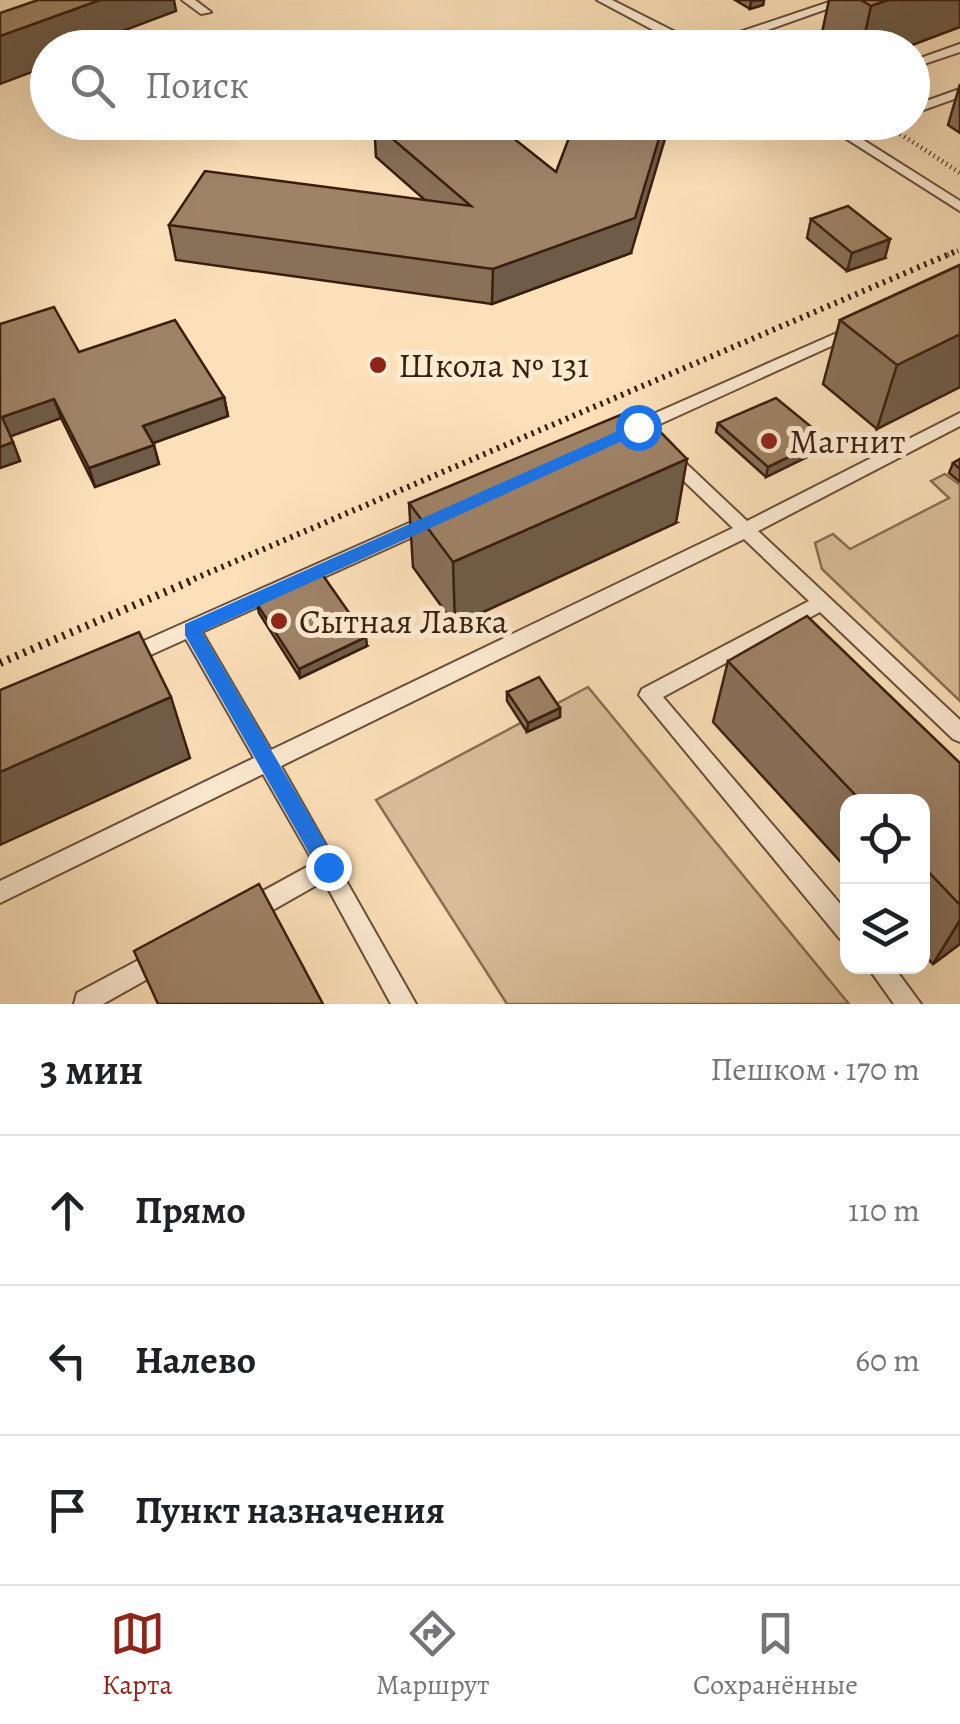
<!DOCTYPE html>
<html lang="ru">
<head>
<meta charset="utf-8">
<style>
	body { margin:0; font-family:Alegreya,serif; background:#f2f2f2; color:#202124 }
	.controls { position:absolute; right:30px; bottom:30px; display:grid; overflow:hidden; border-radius:20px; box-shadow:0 10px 40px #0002 }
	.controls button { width:90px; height:90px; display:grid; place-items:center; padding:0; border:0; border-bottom:2px solid #e0e0e0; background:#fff; color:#202124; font:50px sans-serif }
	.stop { position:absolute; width:30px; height:30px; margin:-22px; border:8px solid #1a73e8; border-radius:50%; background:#fff }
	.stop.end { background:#1a73e8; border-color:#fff; box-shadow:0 2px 10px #0008 }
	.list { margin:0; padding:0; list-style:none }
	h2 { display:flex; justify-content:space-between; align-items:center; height:130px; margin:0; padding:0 40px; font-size:42px }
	h2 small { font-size:32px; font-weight:400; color:#757577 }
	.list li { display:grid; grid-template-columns:65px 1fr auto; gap:30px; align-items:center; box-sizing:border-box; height:150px; padding:0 40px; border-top:2px solid #e0e0e0 }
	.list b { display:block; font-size:38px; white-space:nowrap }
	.list em { font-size:32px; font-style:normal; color:#757577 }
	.icon { flex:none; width:55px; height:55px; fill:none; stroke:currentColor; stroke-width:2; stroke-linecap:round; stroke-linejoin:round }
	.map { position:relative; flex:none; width:960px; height:1004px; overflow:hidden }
	.search { position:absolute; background:#fff; box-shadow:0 10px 40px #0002; left:30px; right:30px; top:30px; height:110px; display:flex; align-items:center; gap:25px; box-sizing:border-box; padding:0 35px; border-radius:55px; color:#757577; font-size:38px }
	.sheet { height:580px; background:#fff }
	nav { display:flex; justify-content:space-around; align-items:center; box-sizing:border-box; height:140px; border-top:2px solid #e0e0e0; background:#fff; font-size:28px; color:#757577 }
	nav a { display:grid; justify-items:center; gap:5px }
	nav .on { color:#8f2418 }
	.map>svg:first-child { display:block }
</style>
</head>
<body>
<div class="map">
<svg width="960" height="1004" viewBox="0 0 960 1004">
	<rect width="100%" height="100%" fill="#fce0b9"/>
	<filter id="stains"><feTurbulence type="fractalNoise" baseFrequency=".002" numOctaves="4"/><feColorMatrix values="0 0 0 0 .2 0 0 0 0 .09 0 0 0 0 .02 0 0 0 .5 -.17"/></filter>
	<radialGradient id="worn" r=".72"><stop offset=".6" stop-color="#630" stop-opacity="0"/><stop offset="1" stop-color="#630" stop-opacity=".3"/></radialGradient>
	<!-- green -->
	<g fill="#dbbf9c" stroke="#8a6e55" stroke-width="2.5">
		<polygon points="945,474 960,485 960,701 822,569 815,543 833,534 850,549 949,498 931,481"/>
		<polygon points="588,687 849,1004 507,1004 376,800"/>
	</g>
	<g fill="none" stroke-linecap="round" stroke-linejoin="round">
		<defs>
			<g id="lane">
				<polygon points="182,0 195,0 211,12 201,14"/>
				<polygon points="597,0 612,0 701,45 835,0 852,0 717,48 687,48"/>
				<polygon points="960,44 960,52 912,68 912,61"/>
				<polygon points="960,89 960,97 912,114 912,106"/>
				<polygon points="820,122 836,122 848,131 869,122 887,122 857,136 960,201 960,211"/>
				<polygon points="855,325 860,327 863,330 860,333 638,434 626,434 624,430 626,426"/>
				<polygon points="960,413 960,426 758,531 960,720 960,742 953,739 820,612 663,697 848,913 848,942 840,939 639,695 642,689 809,601 744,539 281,766 416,1004 391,1004 324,881 257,919 249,922 241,919 238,911 241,903 314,863 263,774 0,903 0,881 254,758 186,639 126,666 119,664 116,658 119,652 425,516 437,516 440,521 437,526 202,632 271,750 733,528 664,462 662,458 664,454 676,454 747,521"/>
				<polygon points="161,948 169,951 173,959 169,967 103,1004 74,1004 77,993"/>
				<polygon points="867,966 893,966 921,1004 894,1004"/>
			</g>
		</defs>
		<!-- lane casing -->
		<use href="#lane" stroke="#6a4e39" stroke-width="4"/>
		<!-- path-far2 -->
		<g stroke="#3a1e0e" stroke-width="5" stroke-dasharray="1 4" stroke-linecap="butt">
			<polyline points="896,131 960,173"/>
			<polyline points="948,255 960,250"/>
		</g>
		<!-- path-far1 -->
		<polyline stroke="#3a1e0e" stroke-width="6" stroke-dasharray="2.5 5" stroke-linecap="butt" points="187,582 954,252"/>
		<!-- path -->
		<polyline stroke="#3a1e0e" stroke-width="8" stroke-dasharray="2.5 6" stroke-linecap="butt" points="0,663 193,580"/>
		<!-- lane -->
		<use href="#lane" fill="#fdebd2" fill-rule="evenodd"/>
	</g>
	<!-- wall -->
	<g fill="#897159" stroke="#3a1e0e" stroke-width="2.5">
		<polygon points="735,0 764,0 763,5 750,9"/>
		<polygon points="829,0 960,0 960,27 904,48 829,48 820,42"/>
		<polygon points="960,84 960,133 948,125"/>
		<polygon points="374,123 556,172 631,253 492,304 176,260 169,225 425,200 376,157"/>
		<polygon points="811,219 885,258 847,271 807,238"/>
		<polygon points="960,265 877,429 823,384 840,320"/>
		<polygon points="0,324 79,352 224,397 228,416 153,443 159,464 95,487 61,418 10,436 20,461 0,468"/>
		<polygon points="718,423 826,439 823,449 766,477 716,432"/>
		<polygon points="960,459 960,482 949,473 953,463"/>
		<polygon points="409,503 676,523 455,625 413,567"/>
		<polygon points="257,604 367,646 300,678 259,613"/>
		<polygon points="728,661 960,763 960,944 933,964 922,953 922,802 848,802 848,870 713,722"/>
		<polygon points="507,692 560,708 560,717 527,732 507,701"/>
	</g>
	<!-- shaded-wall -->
	<g fill="#6f5c48" stroke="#3a1e0e" stroke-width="2.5">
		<polygon points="100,0 174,0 176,11 117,33 118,39 97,48 48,48 48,66 0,84 0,36"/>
		<polygon points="764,0 763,5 750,9 751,1"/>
		<polygon points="888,0 960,0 960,27 904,48 862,48 871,6"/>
		<polygon points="664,122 670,122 631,253 492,304 493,269"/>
		<polygon points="890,239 885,258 847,271 852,253"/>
		<polygon points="960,334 960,387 877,429 897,365"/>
		<polygon points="224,397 228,416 148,445 143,426"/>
		<polygon points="54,399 61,418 9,437 2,417"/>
		<polygon points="826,439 823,449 766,477 768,467"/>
		<polygon points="13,442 20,461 0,468 0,447"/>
		<polygon points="154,445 159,464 95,487 89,468"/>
		<polygon points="687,459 676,523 455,625 453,562"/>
		<polygon points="366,637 367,646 300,678 299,669"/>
		<polygon points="171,697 190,758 0,845 0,772"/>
		<polygon points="560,708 560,717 527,732 528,723"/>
		<polygon points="960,920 960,944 933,964"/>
	</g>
	<!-- building -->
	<g fill="#9f8367" stroke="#3a1e0e" stroke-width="2.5">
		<polygon points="38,0 100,0 0,36 0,13"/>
		<polygon points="861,0 888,0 871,6"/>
		<polygon points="375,122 493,122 556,172 575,122 664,122 635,218 493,269 169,225 205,171 471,206 374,123"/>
		<polygon points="848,206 890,239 852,253 811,219"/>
		<polygon points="960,265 960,334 897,365 840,320"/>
		<polygon points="54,307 79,352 175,320 224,397 143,426 154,445 89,468 54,399 2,417 13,442 0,447 0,324"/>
		<polygon points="776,398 826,439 768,467 718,423"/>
		<polygon points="637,408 687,459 453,562 409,503"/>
		<polygon points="960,459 960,469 953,463"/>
		<polygon points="322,574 366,637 299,669 257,604"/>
		<polygon points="807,616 960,763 960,905 922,865 922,802 862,802 728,661"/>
		<polygon points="139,632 171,697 0,772 0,690"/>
		<polygon points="539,677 560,708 528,723 507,692"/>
		<polygon points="259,884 323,1004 158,1004 134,951"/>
	</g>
	<!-- route -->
	<polygon fill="#1a73e8" points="638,422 644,423 644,431 202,632 336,861 339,867 336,874 321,874 185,635 185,624"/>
	<!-- markers -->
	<g fill="#8f2418" stroke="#fdebd2" stroke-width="4">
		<circle cx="378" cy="365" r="10"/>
		<circle cx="769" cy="441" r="10"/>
		<circle cx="279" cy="621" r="10"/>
	</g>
	<g text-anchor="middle" stroke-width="10" stroke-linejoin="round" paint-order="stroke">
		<!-- poi labels -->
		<g font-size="35" fill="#3a1e0e" stroke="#fdebd2" text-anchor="start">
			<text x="398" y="377">Школа № 131</text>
			<text x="789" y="453">Магнит</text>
			<text x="299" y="633">Сытная Лавка</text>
		</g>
	</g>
	<rect width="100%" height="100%" filter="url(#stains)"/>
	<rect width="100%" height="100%" fill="url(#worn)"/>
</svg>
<div class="controls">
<button><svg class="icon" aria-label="locate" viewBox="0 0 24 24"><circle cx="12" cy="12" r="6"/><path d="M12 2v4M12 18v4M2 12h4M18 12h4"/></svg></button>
<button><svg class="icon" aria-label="layers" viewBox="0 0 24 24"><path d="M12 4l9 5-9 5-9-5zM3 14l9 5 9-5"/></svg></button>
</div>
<div class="stop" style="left:638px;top:427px"></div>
<div class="stop end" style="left:328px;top:867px"></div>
<div class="search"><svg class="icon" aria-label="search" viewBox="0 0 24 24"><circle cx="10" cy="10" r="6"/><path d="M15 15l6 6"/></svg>Поиск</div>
</div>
<section class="sheet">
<h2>3 мин<small>Пешком · 170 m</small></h2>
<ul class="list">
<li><svg class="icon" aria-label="ahead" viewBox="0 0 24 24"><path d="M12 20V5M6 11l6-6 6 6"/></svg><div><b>Прямо</b></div><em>110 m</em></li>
<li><svg class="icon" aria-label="left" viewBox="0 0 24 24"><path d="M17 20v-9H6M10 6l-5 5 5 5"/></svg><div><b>Налево</b></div><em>60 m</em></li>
<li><svg class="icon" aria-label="arrive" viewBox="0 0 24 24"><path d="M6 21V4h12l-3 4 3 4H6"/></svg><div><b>Пункт назначения</b></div></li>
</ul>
</section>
<nav>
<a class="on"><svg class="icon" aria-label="map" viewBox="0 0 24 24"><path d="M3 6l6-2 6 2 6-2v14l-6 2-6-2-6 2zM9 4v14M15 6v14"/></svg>Карта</a>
<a><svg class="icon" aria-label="directions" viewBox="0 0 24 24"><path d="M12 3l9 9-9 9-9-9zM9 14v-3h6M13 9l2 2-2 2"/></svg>Маршрут</a>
<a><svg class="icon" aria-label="saved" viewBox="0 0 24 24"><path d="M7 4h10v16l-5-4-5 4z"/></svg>Сохранённые</a>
</nav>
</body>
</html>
